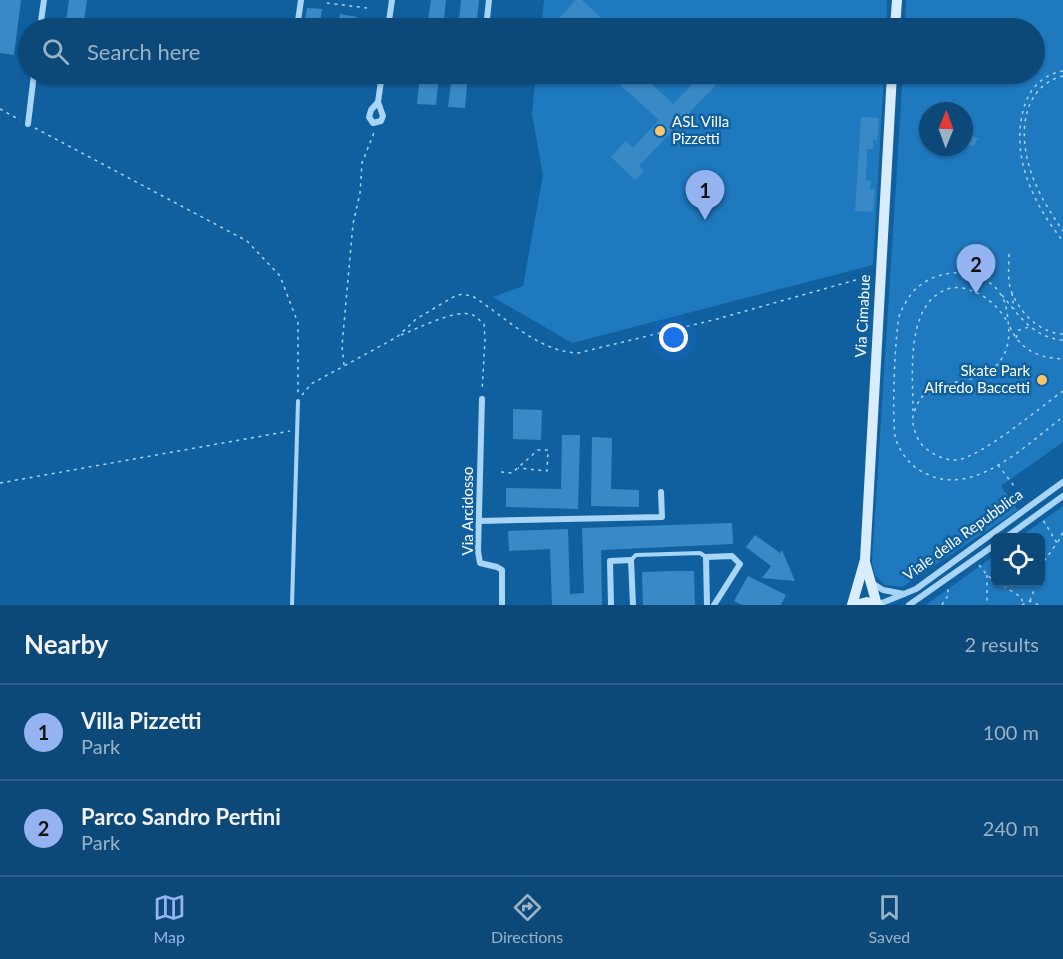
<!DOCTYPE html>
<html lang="en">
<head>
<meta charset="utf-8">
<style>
	body { margin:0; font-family:Lato,sans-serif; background:#154f7d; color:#f1f3f6 }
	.controls { position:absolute; right:18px; bottom:18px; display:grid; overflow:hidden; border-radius:9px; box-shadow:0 2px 4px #0004 }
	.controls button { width:54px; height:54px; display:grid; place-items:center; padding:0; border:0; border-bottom:2px solid #2c608a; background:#0c4878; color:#f1f3f6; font:30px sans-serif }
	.compass { position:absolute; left:919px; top:102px; width:54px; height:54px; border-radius:50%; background:#0c4878; box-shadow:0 2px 4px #0004; rotate:1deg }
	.you { position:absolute; left:674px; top:338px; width:21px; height:21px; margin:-15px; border:4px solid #fff; border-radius:50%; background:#1a73e8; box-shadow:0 0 0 9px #1a73e833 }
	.badge { display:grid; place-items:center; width:39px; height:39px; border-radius:50%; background:#95b2f1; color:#111; font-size:20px; font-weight:700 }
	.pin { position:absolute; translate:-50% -50px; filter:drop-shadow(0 2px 3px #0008) }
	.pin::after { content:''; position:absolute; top:32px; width:21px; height:18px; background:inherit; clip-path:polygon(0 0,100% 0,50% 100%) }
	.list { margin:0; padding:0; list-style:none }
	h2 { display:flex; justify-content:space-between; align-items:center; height:78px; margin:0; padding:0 24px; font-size:26px }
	h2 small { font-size:20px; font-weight:400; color:#9ab2c6 }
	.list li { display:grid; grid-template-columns:39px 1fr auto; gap:18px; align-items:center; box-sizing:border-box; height:96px; padding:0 24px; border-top:2px solid #2c608a }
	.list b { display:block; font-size:22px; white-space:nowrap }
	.list p { margin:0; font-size:20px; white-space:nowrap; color:#9ab2c6 }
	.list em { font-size:20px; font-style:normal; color:#9ab2c6 }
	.icon { flex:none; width:33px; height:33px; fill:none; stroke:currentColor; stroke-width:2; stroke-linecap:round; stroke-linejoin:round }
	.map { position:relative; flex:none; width:1063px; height:605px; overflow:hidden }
	.search { position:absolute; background:#0c4878; box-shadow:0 2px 4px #0004; left:18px; right:18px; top:18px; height:66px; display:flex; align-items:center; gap:15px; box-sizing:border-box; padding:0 21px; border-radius:33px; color:#9ab2c6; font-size:22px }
	.sheet { height:270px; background:#0c4878 }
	nav { display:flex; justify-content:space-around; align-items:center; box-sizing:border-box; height:84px; border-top:2px solid #2c608a; background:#0c4878; font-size:16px; color:#9ab2c6 }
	nav a { display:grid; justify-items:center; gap:3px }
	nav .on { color:#95b2f1 }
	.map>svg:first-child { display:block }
</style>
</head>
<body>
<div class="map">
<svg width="1063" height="605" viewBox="0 0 1063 605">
	<rect width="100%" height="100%" fill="#1060a0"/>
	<!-- green -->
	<g fill="#1f79be" fill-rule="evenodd">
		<polygon points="544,0 887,0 887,28 541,28"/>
		<path d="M906,0h157v442l-62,44 17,24 -116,77 -17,-2 -10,-10 -3,-13 31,-488h131v-46h-129zM928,111h36v36h-36z"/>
		<polygon points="536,74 884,74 873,265 572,343 493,297 523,286 543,175 532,114"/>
		<polygon points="1063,506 1063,605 926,605 995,555 996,582 1040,582 1040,538 1020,537"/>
	</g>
	<!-- building -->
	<g fill="#3989c7">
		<polygon points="0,0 21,0 14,55 0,53"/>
		<polygon points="69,0 87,0 83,28 65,28"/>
		<polygon points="431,0 446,0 443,28 427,28"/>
		<polygon points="461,0 479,0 476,28 458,28"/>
		<polygon points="576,0 582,0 612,28 570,28 559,18"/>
		<polygon points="307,8 322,9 319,28 304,28"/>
		<polygon points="340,14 357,17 355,28 338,28"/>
		<polygon points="420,74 439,74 436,105 417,104"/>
		<polygon points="452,74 468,74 465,108 448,107"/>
		<polygon points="618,74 648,74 644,77 673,104 702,74 726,74 639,166 644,171 635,180 611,157 626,141 633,148 659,120 618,83 623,78"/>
		<polygon points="861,117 879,118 877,141 873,140 873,149 867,149 867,156 866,180 871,181 870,189 875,189 873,212 855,211"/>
		<polygon points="968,134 978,138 973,147 964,143"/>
		<polygon points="513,409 542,410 541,440 513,439"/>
		<polygon points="562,435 580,435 578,509 506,507 506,488 561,489"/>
		<polygon points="592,437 612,438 611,489 639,490 639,507 591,506"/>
		<polygon points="732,523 733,544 601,550 602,605 552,605 550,549 509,551 508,531 568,529 570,594 584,593 582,528"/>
		<polygon points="755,535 780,553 782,550 795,581 762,578 771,566 746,547"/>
		<polygon points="674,571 694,571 695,605 643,605 642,572"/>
		<polygon points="748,576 786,595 781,605 742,605 734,601"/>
	</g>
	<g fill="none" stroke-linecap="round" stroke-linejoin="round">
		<!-- path -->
		<g stroke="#a8d4f5" stroke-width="1.5" stroke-dasharray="3 4.5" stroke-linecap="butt">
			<polyline points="327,3 367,8"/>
			<path d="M1063,71c-22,4 -35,19 -40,40 -12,47 11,94 40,130"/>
			<path d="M1063,76c-42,11 -44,59 -33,93 7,23 20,43 33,62"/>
			<polyline points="0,109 20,120"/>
			<polyline points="35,128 247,241 280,276 298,323 298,394"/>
			<path d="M1009,254c0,13 -2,28 3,39 9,21 28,40 51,41"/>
			<polyline points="1012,293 1014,309"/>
			<path d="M1002,295c17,21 32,43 61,45"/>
			<path d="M1010,327c10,23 29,31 53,32"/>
			<path d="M401,335c16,-6 55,-27 72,-20 3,1 8,7 11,9l1,16 -3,51"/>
			<polyline points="1016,338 1019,330 1029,327"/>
			<polyline points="344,365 342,346 353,224 360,193 362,163 375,130"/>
			<path d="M1063,391c-24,17 -80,65 -106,69 -10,1 -21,-4 -29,-10 -8,-5 -12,-14 -14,-22 -2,-7 -2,-11 1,-18 11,-36 57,-21 80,-43 16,-16 15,-34 12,-55 -6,-42 -60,-50 -89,-25 -7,5 -14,18 -18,26 -5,14 -9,113 -4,127 6,16 17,29 33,35 47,21 98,-31 134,-58"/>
			<path d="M302,395l9,-11 86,-47 19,-18 39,-23 8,-2 11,3c31,20 65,55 104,56l139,-34 153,-43"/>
			<path d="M913,411c0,-34 -7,-97 26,-118 8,-5 17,-7 27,-4 18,4 33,18 42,34"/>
			<polyline points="998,465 1014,486"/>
			<polyline points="501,472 512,473 538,450 548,450 547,471 518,468"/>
			<polyline points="0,483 290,431"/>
			<polyline points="1058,542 1063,532"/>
			<polyline points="979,565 987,575 996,582"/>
			<polyline points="1040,567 1057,543 1043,520"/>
			<polyline points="987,575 987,605"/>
			<polyline points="997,582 1021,597 1023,604"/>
			<polyline points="1030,601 1037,582"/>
			<polyline points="942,605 949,594 947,588"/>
			<polyline points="1022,605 1030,601 1039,605"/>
		</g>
		<!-- lane -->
		<g stroke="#a8d4f5" stroke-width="4">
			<polyline points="631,560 636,555 700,553 706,557"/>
			<polyline points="292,605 298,401"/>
		</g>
		<!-- street -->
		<g stroke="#a8d4f5" stroke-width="6">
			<polyline points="40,28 44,0"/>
			<polyline points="297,28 301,0"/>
			<polyline points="388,28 392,0"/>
			<polyline points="486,28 489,0"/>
			<polyline points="378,102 371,110 369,117 373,123 381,121 383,116 378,102 382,74"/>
			<polyline points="28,124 34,74"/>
			<polyline points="482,399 478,551 480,563 497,567 502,570 502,605"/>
			<polyline points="479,521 662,517 661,492"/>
			<polyline points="1005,538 1063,496"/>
			<polyline points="872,583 883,590 904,594"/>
			<polyline points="611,605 610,561 631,560 633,605"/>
			<polyline points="707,605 706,557 732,556 740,564 714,605"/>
			<polyline points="877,605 916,589 1063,482"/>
			<polyline points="909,605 996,544"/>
		</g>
		<!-- secondary -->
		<g stroke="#d9edfe" stroke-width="10">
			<polyline points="895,28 897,0"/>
			<polyline points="865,562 877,605"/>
			<polyline points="852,605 865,560 892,74"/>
			<polyline points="855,605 867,602 878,605"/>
		</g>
	</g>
	<!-- markers -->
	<g fill="#ffc46c" stroke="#1060a0" stroke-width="2">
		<circle cx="660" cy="131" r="6"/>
		<circle cx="1042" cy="380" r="6"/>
	</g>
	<g text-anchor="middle" stroke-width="5" stroke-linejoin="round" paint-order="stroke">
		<!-- poi labels -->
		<g font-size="15" fill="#fff" stroke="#1060a0" text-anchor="start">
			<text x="672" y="127">ASL Villa<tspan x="672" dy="17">Pizzetti</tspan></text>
			<text x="1030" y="376" text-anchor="end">Skate Park<tspan x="1030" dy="17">Alfredo Baccetti</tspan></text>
		</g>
		<!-- street labels -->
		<g font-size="15" fill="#fff" stroke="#1060a0">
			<text transform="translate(863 316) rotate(-87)" y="5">Via Cimabue</text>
			<text transform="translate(468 511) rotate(-90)" y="5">Via Arcidosso</text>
			<text transform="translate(963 535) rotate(-36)" y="5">Viale della Repubblica</text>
		</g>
	</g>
</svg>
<div class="controls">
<button><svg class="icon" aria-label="locate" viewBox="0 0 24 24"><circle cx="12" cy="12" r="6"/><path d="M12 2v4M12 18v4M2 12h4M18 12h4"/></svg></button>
</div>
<svg class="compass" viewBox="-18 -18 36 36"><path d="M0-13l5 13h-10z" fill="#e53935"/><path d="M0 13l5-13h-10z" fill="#9ab2c6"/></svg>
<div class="you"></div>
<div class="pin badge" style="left:705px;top:220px">1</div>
<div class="pin badge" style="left:976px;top:294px">2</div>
<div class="search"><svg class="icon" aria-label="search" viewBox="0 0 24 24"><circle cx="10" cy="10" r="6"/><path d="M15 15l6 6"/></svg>Search here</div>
</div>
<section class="sheet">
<h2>Nearby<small>2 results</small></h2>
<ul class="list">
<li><span class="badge">1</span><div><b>Villa Pizzetti</b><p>Park</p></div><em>100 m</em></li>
<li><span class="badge">2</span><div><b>Parco Sandro Pertini</b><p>Park</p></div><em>240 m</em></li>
</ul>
</section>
<nav>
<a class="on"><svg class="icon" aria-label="map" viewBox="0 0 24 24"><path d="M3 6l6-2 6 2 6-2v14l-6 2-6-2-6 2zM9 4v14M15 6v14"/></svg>Map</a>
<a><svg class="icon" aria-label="directions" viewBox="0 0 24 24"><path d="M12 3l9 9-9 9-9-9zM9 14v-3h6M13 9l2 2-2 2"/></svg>Directions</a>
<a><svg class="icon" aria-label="saved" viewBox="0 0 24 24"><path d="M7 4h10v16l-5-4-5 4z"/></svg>Saved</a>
</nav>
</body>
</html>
